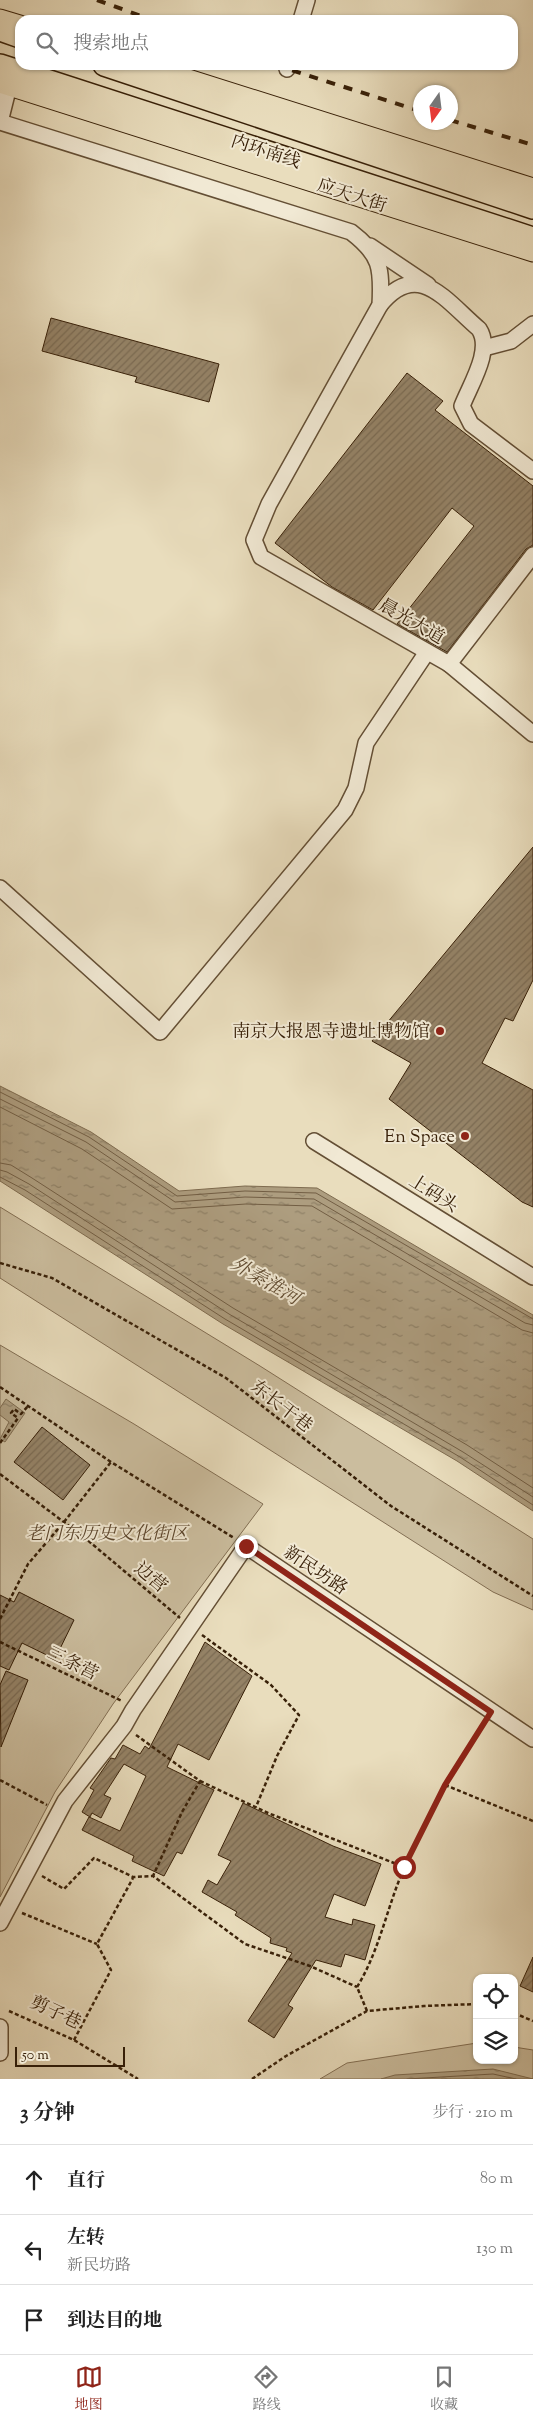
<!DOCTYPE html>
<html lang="zh">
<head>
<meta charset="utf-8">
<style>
	body { margin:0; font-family:"Sorts Mill Goudy","Noto Serif SC",serif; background:#f2f2f2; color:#222 }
	.controls { position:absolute; right:15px; bottom:15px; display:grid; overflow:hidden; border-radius:10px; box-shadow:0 1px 4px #0004 }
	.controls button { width:45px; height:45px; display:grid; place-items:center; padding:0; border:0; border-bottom:1px solid #e0e0e0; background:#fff; color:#222; font:25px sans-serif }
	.compass { position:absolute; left:413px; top:85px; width:45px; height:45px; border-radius:50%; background:#fff; box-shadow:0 1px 4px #0004; rotate:194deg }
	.scale { position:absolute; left:15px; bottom:12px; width:110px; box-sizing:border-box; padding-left:5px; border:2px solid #382008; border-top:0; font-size:14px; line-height:18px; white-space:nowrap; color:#382008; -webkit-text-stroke:4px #f1e9d4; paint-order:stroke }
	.stop { position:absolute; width:15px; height:15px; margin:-11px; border:4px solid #8f2418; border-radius:50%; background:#fff }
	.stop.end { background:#8f2418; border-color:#fff; box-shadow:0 1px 5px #0008 }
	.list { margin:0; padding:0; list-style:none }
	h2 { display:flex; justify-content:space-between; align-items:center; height:65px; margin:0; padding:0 20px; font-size:21px }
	h2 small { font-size:16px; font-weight:400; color:#767676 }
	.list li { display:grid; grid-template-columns:32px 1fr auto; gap:15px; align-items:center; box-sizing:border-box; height:70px; padding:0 20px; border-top:1px solid #e0e0e0 }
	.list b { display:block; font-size:19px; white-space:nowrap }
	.list p { margin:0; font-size:16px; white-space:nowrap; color:#767676 }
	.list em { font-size:16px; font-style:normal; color:#767676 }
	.icon { flex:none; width:28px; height:28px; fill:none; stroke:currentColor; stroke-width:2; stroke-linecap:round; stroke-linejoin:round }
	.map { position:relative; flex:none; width:533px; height:2079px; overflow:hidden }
	.search { position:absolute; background:#fff; box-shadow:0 1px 4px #0004; left:15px; right:15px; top:15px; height:55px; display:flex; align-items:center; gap:12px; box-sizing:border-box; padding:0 18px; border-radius:15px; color:#767676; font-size:19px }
	.sheet { height:275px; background:#fff }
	nav { display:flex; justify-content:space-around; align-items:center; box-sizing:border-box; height:70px; border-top:1px solid #e0e0e0; background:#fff; font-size:14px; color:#767676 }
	nav a { display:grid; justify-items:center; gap:2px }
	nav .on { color:#8f2418 }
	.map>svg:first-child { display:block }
</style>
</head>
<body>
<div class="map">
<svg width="533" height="2079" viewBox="0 0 533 2079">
	<defs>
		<pattern id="water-ripples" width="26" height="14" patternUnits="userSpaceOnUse" patternTransform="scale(1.25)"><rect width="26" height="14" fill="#ad9d7f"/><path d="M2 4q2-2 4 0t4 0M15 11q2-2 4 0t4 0" fill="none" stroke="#8e8066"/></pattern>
		<pattern id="building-hatch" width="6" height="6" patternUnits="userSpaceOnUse" patternTransform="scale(1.25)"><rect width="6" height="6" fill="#948266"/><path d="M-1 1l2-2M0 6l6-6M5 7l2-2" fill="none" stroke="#7a6a52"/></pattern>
	</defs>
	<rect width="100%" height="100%" fill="#e9ddbd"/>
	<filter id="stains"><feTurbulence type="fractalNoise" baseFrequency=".004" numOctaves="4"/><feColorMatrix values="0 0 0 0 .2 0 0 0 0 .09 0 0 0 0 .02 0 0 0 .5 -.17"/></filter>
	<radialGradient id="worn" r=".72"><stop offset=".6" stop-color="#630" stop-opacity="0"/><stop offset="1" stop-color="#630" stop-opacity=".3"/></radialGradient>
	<!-- green -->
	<g fill="#cbbd9e" stroke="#826e53">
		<polygon points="0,1207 260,1366 533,1539 533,1610 493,1592 0,1278"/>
		<polygon points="0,1345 134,1424 263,1504 113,1704 55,1792 0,1897"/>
		<polygon points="477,2043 477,2060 514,2060 514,2047 533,2050 533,2079 320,2079 347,2063"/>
	</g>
	<!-- water -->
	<g fill="url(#water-ripples)" stroke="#7e6b4f">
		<polygon points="0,1086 91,1132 179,1191 245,1186 317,1188 533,1315 533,1511 457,1461 223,1324 0,1181"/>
		<polygon points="6,1399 25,1413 5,1442 0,1439 9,1422 0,1415 0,1408"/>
		<polygon points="493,2069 533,2079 381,2079 395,2075"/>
	</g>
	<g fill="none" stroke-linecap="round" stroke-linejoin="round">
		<!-- shore -->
		<g stroke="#725e44" stroke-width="1">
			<polyline points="0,1092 89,1137 177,1196 245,1191 316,1193 533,1319"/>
			<polyline points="0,1099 86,1142 175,1202 245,1197 314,1199 525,1323 533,1325"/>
			<polyline points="0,1107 82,1149 172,1209 246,1204 312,1206 522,1330 533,1333"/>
			<polyline points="0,1163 11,1165 32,1178 233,1308 467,1445 533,1488"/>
			<polyline points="0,1170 7,1172 29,1184 229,1314 463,1452 533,1497"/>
			<polyline points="0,1177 25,1190 225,1319 460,1457 533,1505"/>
			<polyline points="407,2079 493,2074 516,2079"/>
		</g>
	</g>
	<!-- building -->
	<g fill="url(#building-hatch)" stroke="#382008">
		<polygon points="51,318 219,364 209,402 135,382 137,377 42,351"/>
		<polygon points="407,373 443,401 435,410 533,486 533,545 526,549 447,652 397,624 474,526 452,508 373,610 332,587 275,543"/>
		<polygon points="533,847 533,980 513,1021 505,1018 482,1063 533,1090 533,1207 522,1202 389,1099 411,1063 372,1041"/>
		<polygon points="42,1427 90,1465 63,1500 14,1462"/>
		<polygon points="19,1592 74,1620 55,1659 22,1643 9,1670 0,1666 0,1595 14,1602"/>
		<polygon points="205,1642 252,1676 209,1760 178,1744 167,1767 214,1790 182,1854 177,1852 164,1876 132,1861 134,1856 82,1830 89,1817 120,1831 146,1776 124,1764 104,1795 111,1798 101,1818 92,1813 90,1817 82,1812 94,1790 90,1788 111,1758 115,1759 123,1745 140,1754 145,1746 149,1749"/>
		<polygon points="6,1671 28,1680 1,1747 0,1685"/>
		<polygon points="243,1803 333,1846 381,1864 365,1906 334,1894 325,1917 352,1925 353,1919 375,1925 365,1960 345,1954 341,1967 316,1960 288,2005 293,2008 274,2038 248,2021 292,1953 286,1951 287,1948 270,1943 271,1938 235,1915 237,1912 202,1892 208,1880 217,1885 231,1861 218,1855"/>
		<polygon points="533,1957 533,1992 520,1986"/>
	</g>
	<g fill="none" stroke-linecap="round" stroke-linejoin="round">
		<defs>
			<g id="minor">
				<polyline points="301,20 307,0"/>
				<polyline points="287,69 288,65"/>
				<path d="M9,86l-9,36 351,110c30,23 31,36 29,73l-111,199 -15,36 7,17 188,107 84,70"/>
				<polyline points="370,246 428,285"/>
				<path d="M380,305c38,-47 66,-4 99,24 14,21 -9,56 -17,77l9,18 62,47"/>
				<polyline points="484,348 511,341 533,324"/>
				<polyline points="449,664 533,555"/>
				<polyline points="0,888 160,1032 345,810 356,788 366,743 427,652"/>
				<polyline points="314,1141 533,1277"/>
				<polyline points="0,1923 65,1801 124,1726 133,1710 246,1546 533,1739"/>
				<polyline points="0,2027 0,2053"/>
			</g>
			<g id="major">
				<polyline points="0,19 20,25"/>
				<polyline points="144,65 533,188"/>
				<polyline points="0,83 533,252"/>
			</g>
			<g id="highway">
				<polyline points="0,30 20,37"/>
				<polyline points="0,65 533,238"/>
				<polyline points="104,65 533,208"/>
			</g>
		</defs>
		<!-- minor casing -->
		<use href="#minor" stroke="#644f35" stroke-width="18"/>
		<!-- major casing -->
		<use href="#major" stroke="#382008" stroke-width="21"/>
		<!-- highway casing -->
		<use href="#highway" stroke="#382008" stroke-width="24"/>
		<!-- path -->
		<g stroke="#382008" stroke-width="2.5" stroke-dasharray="4 2.5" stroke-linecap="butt">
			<polyline points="0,1263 52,1278 226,1378 391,1506 533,1596"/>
			<polyline points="0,1387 111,1462 234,1538"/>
			<polyline points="0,1443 18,1418 11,1413 14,1409 21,1414 28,1406"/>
			<polyline points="0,1474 85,1538 180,1618"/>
			<polyline points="0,1619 28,1564 64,1522 111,1462"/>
			<polyline points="202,1635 271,1685 299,1715 277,1756 256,1807"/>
			<polyline points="0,1642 122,1701"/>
			<polyline points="136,1735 200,1781 182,1812 153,1876"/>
			<polyline points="0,1780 47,1805"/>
			<polyline points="200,1781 268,1813 404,1867"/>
			<polyline points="445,1785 533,1821"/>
			<polyline points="42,1876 64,1889 94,1858 133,1877 153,1876 245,1944 310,1966 357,1987"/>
			<polyline points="22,1913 97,1944"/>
			<polyline points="9,2011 74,2040 138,2079"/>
			<path d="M367,2011l-10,-24c23,-37 30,-81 48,-121 22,-50 50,-97 79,-144"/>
			<polyline points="514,2013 533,2021"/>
			<polyline points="74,2040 111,1970 97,1944 133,1878"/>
			<polyline points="252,2079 286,2056 367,2011 424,2006 477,2004"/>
		</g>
		<!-- minor -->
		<use href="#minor" stroke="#f1e9d4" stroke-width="15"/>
		<!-- major -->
		<use href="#major" stroke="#e9ddbd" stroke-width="19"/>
		<!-- highway -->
		<use href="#highway" stroke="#e9ddbd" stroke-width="21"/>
		<!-- rail -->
		<g stroke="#382008" stroke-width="4" stroke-dasharray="9 9" stroke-linecap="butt">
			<polyline points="97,0 152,20"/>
			<polyline points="275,65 420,111"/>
			<polyline points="450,120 533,145"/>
		</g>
	</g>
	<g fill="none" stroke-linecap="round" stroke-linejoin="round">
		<!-- route -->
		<polyline stroke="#8f2418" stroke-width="6" points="246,1546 491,1712 445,1785 404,1867"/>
	</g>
	<!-- markers -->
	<g fill="#8f2418" stroke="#f1e9d4" stroke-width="2">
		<circle cx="440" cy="1031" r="5"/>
		<circle cx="465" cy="1136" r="5"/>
	</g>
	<g text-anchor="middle" stroke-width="4" stroke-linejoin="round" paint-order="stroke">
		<!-- street labels -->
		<g font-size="18" fill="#382008" stroke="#f1e9d4">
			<text transform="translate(266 151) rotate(18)" y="6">内环南线</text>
			<text transform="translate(352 195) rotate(18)" y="6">应天大街</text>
			<text transform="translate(412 621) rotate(30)" y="6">晨光大道</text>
			<text transform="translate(434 1193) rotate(32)" y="6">上码头</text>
			<text transform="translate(282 1406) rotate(38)" y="6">东长干巷</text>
			<text transform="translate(316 1570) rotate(34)" y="6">新民坊路</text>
			<text transform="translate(151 1577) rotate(40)" y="6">边营</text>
			<text transform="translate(73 1663) rotate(26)" y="6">三条营</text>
			<text transform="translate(56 2012) rotate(25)" y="6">剪子巷</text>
		</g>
		<!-- poi labels -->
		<g font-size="18" fill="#382008" stroke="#f1e9d4" text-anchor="end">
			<text x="430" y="1037">南京大报恩寺遗址博物馆</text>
			<text x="455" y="1142">En Space</text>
		</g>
		<!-- park labels -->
		<g font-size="18" font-style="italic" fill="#5d472e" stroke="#f1e9d4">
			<text x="107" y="1539">老门东历史文化街区</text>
		</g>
		<!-- water labels -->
		<g font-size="19" font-style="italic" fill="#614c32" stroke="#f1e9d4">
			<text transform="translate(266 1280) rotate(30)" y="7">外秦淮河</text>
		</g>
	</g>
	<rect width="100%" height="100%" filter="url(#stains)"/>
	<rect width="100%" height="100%" fill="url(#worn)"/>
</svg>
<div class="controls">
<button><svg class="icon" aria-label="locate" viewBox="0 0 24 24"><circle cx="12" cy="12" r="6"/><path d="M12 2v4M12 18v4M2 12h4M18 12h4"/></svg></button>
<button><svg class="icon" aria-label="layers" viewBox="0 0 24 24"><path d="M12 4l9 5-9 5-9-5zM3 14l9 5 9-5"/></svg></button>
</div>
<svg class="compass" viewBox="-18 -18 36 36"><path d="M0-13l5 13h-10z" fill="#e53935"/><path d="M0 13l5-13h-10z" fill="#767676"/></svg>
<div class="scale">50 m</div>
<div class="stop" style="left:404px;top:1867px"></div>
<div class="stop end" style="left:246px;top:1546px"></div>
<div class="search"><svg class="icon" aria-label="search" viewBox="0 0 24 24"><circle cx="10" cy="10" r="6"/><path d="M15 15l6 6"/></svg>搜索地点</div>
</div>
<section class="sheet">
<h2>3 分钟<small>步行 · 210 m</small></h2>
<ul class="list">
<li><svg class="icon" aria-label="ahead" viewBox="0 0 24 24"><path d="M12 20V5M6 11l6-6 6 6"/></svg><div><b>直行</b></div><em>80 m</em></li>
<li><svg class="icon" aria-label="left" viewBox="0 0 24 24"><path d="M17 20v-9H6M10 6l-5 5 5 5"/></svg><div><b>左转</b><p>新民坊路</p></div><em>130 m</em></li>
<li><svg class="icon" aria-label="arrive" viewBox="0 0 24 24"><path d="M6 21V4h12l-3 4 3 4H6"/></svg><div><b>到达目的地</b></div></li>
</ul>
</section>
<nav>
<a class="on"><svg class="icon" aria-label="map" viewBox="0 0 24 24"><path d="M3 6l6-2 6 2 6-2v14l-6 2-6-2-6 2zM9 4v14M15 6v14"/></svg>地图</a>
<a><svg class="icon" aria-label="directions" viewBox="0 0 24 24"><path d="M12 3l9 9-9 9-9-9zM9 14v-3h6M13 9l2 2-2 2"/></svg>路线</a>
<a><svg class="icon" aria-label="saved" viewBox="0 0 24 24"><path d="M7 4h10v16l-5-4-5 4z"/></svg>收藏</a>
</nav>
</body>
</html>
